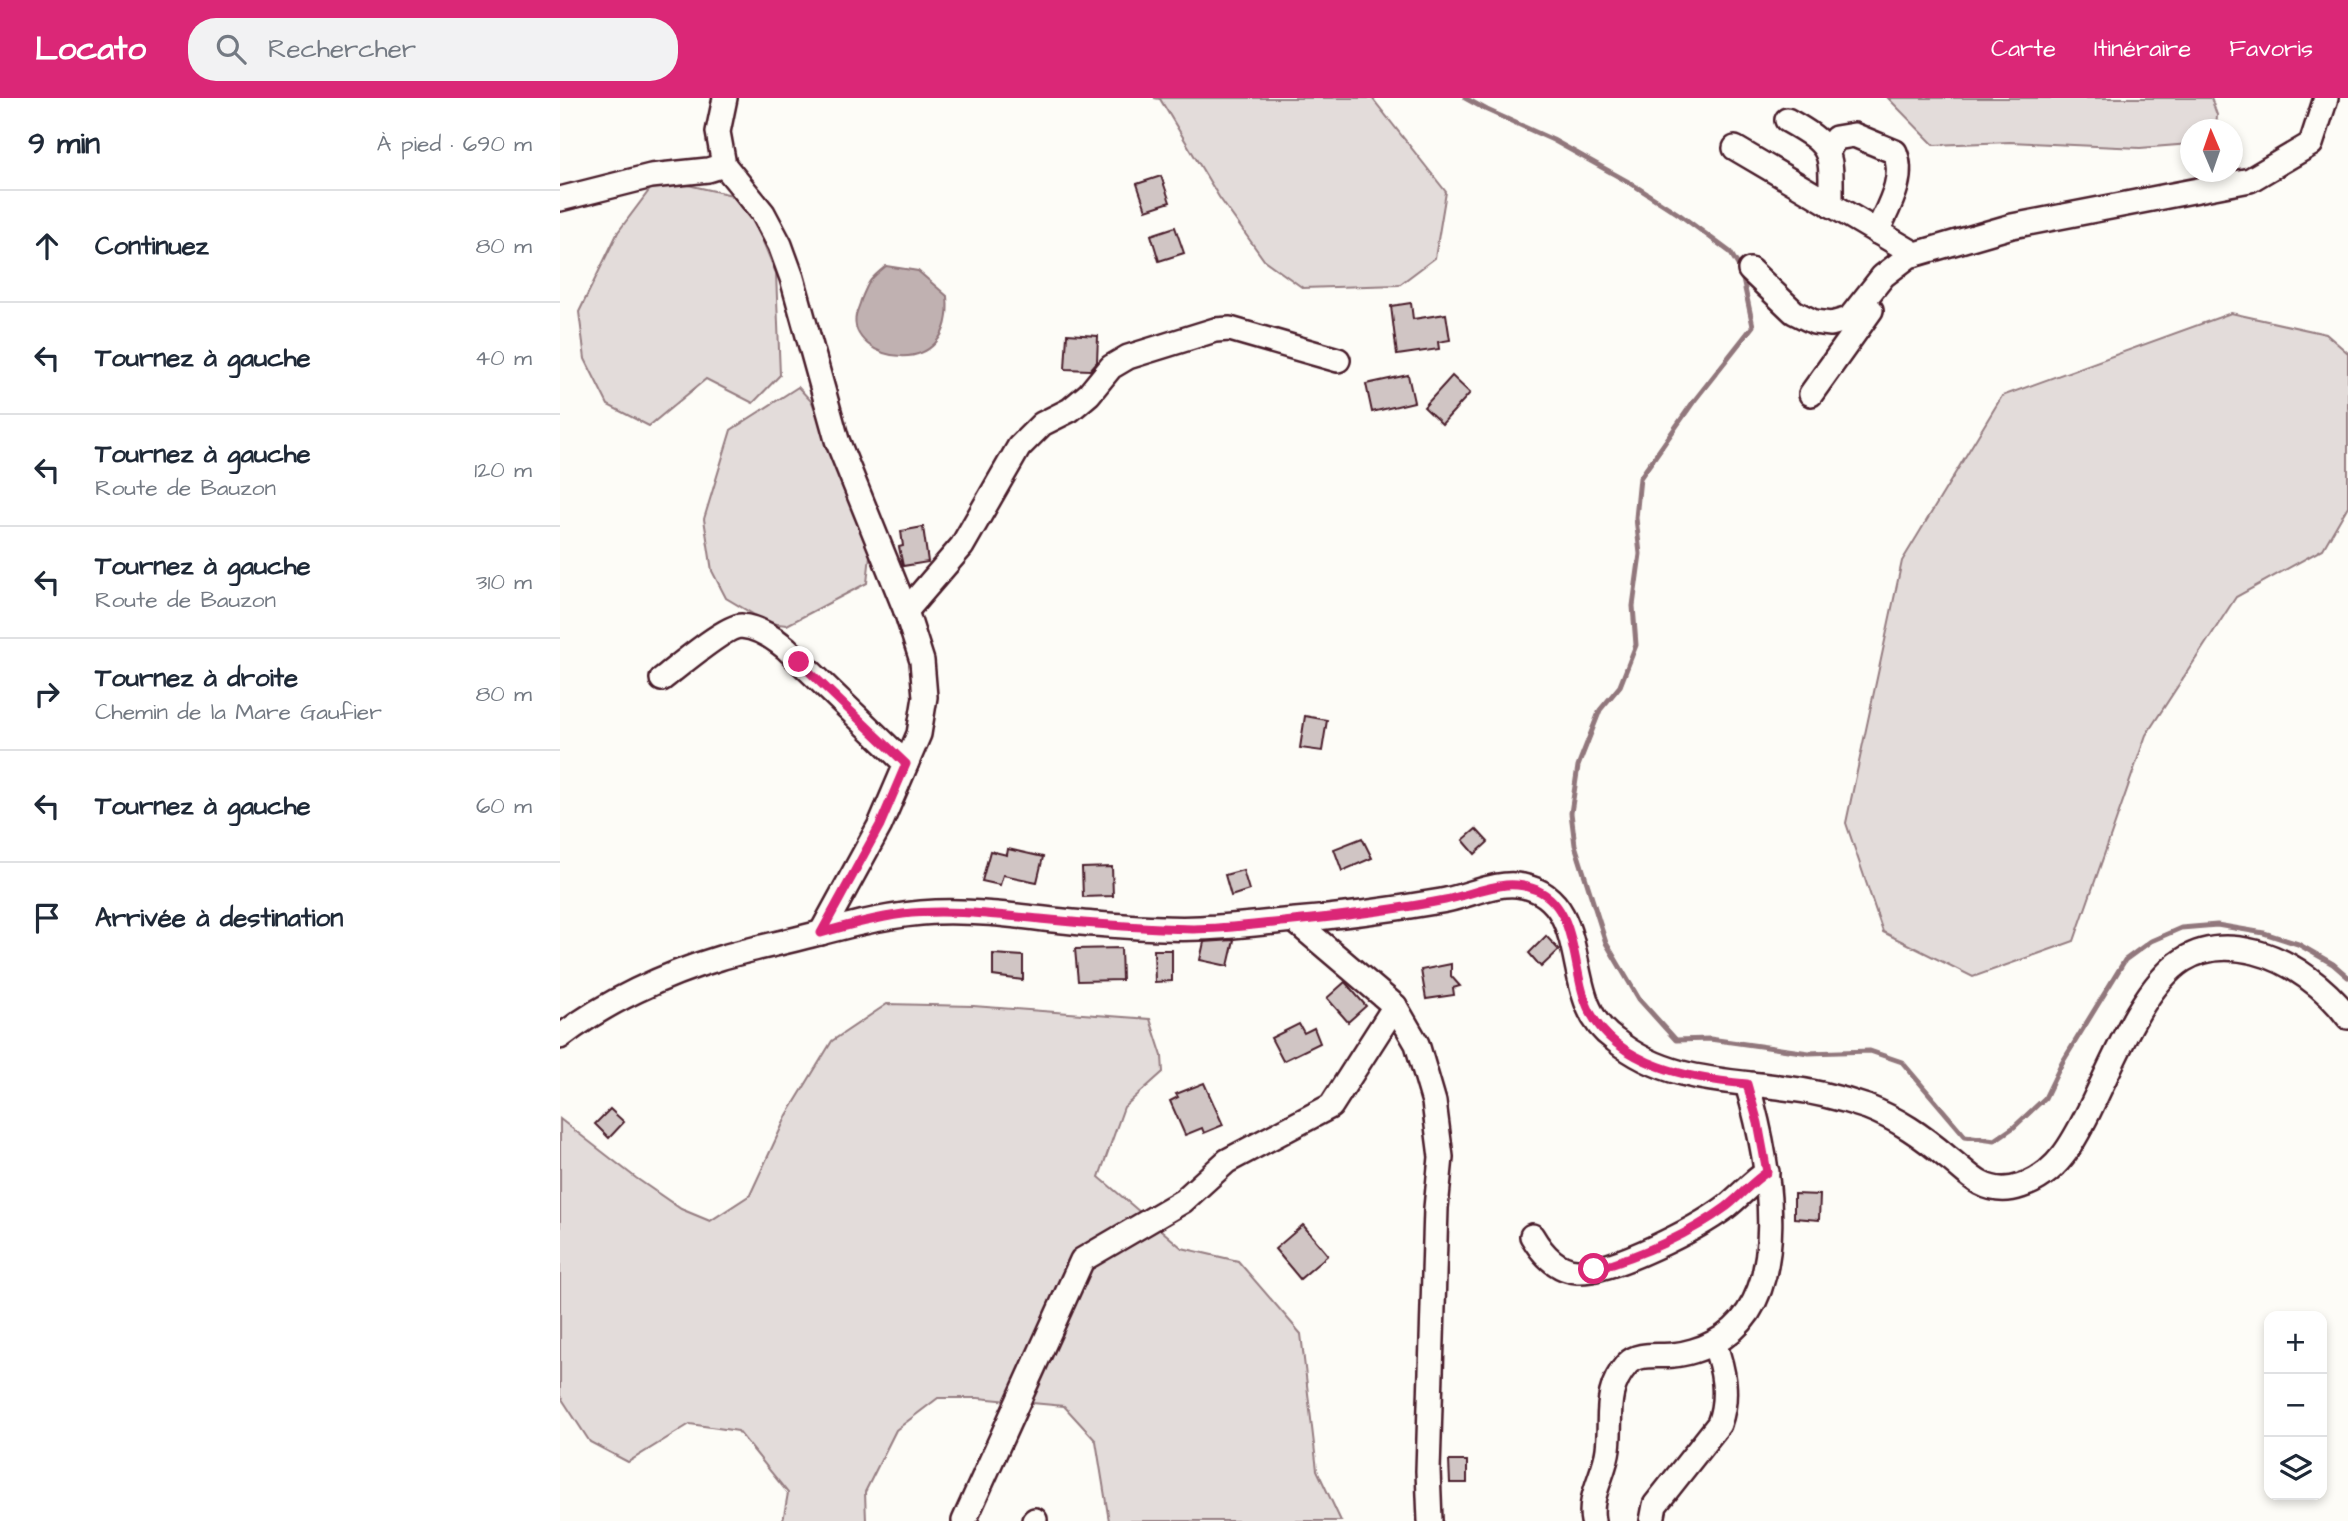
<!DOCTYPE html>
<html lang="fr">
<head>
<meta charset="utf-8">
<style>
	body { margin:0; font-family:"Architects Daughter",sans-serif; background:#f2f2f3; color:#1f2937 }
	.controls { position:absolute; right:21px; bottom:21px; display:grid; overflow:hidden; border-radius:14px; box-shadow:0 4px 10px #0003 }
	.controls button { width:63px; height:63px; display:grid; place-items:center; padding:0; border:0; border-bottom:2px solid #e0e1e3; background:#fff; color:#1f2937; font:35px sans-serif }
	.compass { position:absolute; left:1620px; top:21px; width:63px; height:63px; border-radius:50%; background:#fff; box-shadow:0 4px 10px #0003; rotate:358deg }
	.stop { position:absolute; width:21px; height:21px; margin:-16px; border:5px solid #db2777; border-radius:50%; background:#fff }
	.stop.end { background:#db2777; border-color:#fff; box-shadow:0 2px 7px #0008 }
	.list { margin:0; padding:0; list-style:none }
	h2 { display:flex; justify-content:space-between; align-items:center; height:91px; margin:0; padding:0 28px; font-size:30px }
	h2 small { font-size:23px; font-weight:400; color:#747a83 }
	.list li { display:grid; grid-template-columns:46px 1fr auto; gap:21px; align-items:center; box-sizing:border-box; height:112px; padding:0 28px; border-top:2px solid #e0e1e3 }
	.list b { display:block; font-size:26px; white-space:nowrap }
	.list p { margin:0; font-size:23px; white-space:nowrap; color:#747a83 }
	.list em { font-size:23px; font-style:normal; color:#747a83 }
	.icon { flex:none; width:38px; height:38px; fill:none; stroke:currentColor; stroke-width:2; stroke-linecap:round; stroke-linejoin:round }
	.map { position:relative; flex:none; width:1788px; height:1423px; overflow:hidden }
	header { display:flex; align-items:center; gap:42px; box-sizing:border-box; height:98px; padding:0 35px; background:#db2777; color:#fff }
	header strong { font-size:33px }
	nav { display:flex; gap:38px; margin-inline-start:auto; font-size:24px }
	.search { width:490px; height:63px; background:#f2f2f3; display:flex; align-items:center; gap:18px; box-sizing:border-box; padding:0 24px; border-radius:28px; color:#747a83; font-size:26px }
	main { display:flex }
	aside { flex:1; background:#fff }
	.map>svg:first-child { display:block }
</style>
</head>
<body>
<header>
<strong>Locato</strong>
<div class="search"><svg class="icon" aria-label="search" viewBox="0 0 24 24"><circle cx="10" cy="10" r="6"/><path d="M15 15l6 6"/></svg>Rechercher</div>
<nav><a>Carte</a><a>Itinéraire</a><a>Favoris</a></nav>
</header>
<main>
<aside>
<h2>9 min<small>À pied · 690 m</small></h2>
<ul class="list">
<li><svg class="icon" aria-label="ahead" viewBox="0 0 24 24"><path d="M12 20V5M6 11l6-6 6 6"/></svg><div><b>Continuez</b></div><em>80 m</em></li>
<li><svg class="icon" aria-label="left" viewBox="0 0 24 24"><path d="M17 20v-9H6M10 6l-5 5 5 5"/></svg><div><b>Tournez à gauche</b></div><em>40 m</em></li>
<li><svg class="icon" aria-label="left" viewBox="0 0 24 24"><path d="M17 20v-9H6M10 6l-5 5 5 5"/></svg><div><b>Tournez à gauche</b><p>Route de Bauzon</p></div><em>120 m</em></li>
<li><svg class="icon" aria-label="left" viewBox="0 0 24 24"><path d="M17 20v-9H6M10 6l-5 5 5 5"/></svg><div><b>Tournez à gauche</b><p>Route de Bauzon</p></div><em>310 m</em></li>
<li><svg class="icon" aria-label="right" viewBox="0 0 24 24"><path d="M7 20v-9h11M14 6l5 5-5 5"/></svg><div><b>Tournez à droite</b><p>Chemin de la Mare Gaufier</p></div><em>80 m</em></li>
<li><svg class="icon" aria-label="left" viewBox="0 0 24 24"><path d="M17 20v-9H6M10 6l-5 5 5 5"/></svg><div><b>Tournez à gauche</b></div><em>60 m</em></li>
<li><svg class="icon" aria-label="arrive" viewBox="0 0 24 24"><path d="M6 21V4h12l-3 4 3 4H6"/></svg><div><b>Arrivée à destination</b></div></li>
</ul>
</aside>
<div class="map">
<svg width="1788" height="1423" viewBox="0 0 1788 1423">
	<rect width="100%" height="100%" fill="#fdfcf7"/>
	<filter id="ink" filterUnits="userSpaceOnUse"><feTurbulence type="fractalNoise" baseFrequency=".0143" numOctaves="2"/><feDisplacementMap in="SourceGraphic" scale="14" xChannelSelector="R" yChannelSelector="G"/><feConvolveMatrix kernelMatrix="1 2 1 2 8 2 1 2 1" color-interpolation-filters="sRGB"/></filter>
	<g filter="url(#ink)">
		<!-- green -->
		<g fill="#e3dcda" stroke="#967e82" stroke-width="2">
			<polygon points="594,0 812,0 886,94 875,160 839,187 743,190 704,162 659,99 600,1"/>
			<polygon points="1328,0 1651,0 1657,17 1656,31 1630,32 1630,46 1580,50 1450,44 1374,47"/>
			<polygon points="128,87 172,97 194,122 216,175 220,277 193,305 146,281 89,328 48,307 25,261 19,214 58,134 91,90"/>
			<polygon points="1671,215 1766,236 1788,255 1788,408 1763,451 1676,499 1586,637 1514,843 1413,879 1323,834 1286,725 1342,463 1442,298"/>
			<polygon points="238,289 252,304 310,457 307,485 227,527 208,525 166,500 152,473 144,421 171,332"/>
			<polygon points="327,906 413,908 590,921 602,958 603,974 564,1009 539,1079 622,1150 678,1163 741,1236 757,1372 781,1423 549,1423 536,1343 504,1308 418,1300 378,1300 336,1332 305,1394 306,1423 223,1423 228,1395 178,1333 130,1326 68,1364 30,1344 0,1298 0,1021 76,1080 121,1111 150,1123 190,1097 227,1017 272,943"/>
		</g>
		<!-- water -->
		<path fill="#c0b1b1" stroke="#91777b" stroke-width="2" d="M326,168l32,5 29,25c9,89 -100,65 -91,19 1,-5 4,-10 5,-15 8,-20 9,-21 25,-34z"/>
		<g fill="none" stroke-linecap="round" stroke-linejoin="round">
			<!-- stream -->
			<polyline stroke="#91777b" stroke-width="5" points="905,0 927,12 993,42 1072,86 1120,117 1170,154 1181,172 1193,228 1134,303 1080,380 1076,420 1080,456 1073,508 1076,547 1060,588 1040,612 1018,668 1011,715 1015,747 1046,845 1079,901 1116,942 1150,941 1249,955 1310,953 1342,964 1405,1038 1435,1042 1454,1029 1485,1000 1502,965 1565,862 1591,843 1621,830 1657,827 1704,835 1738,846 1773,866 1788,879"/>
		</g>
		<!-- building -->
		<g fill="#d0c5c4" stroke="#4a1f2b" stroke-width="2">
			<polygon points="601,78 610,104 586,112 577,86"/>
			<polygon points="615,129 624,155 599,163 591,137"/>
			<polygon points="851,205 853,221 886,216 890,242 878,244 879,251 837,257 831,208"/>
			<polygon points="507,236 538,238 537,264 530,272 505,271"/>
			<polygon points="848,277 854,304 812,314 806,286"/>
			<polygon points="892,278 910,295 882,326 864,309"/>
			<polygon points="363,429 368,464 343,468 339,449 343,448 341,433"/>
			<polygon points="745,618 767,622 762,653 740,650"/>
			<polygon points="916,731 928,744 915,756 903,742"/>
			<polygon points="802,740 812,760 782,773 774,751"/>
			<polygon points="448,751 483,759 477,784 443,777 440,787 422,783 430,753 447,757"/>
			<polygon points="552,769 553,798 523,799 522,770"/>
			<polygon points="683,772 689,792 671,798 665,777"/>
			<polygon points="986,838 999,852 981,869 969,855"/>
			<polygon points="674,842 668,868 640,862 644,844"/>
			<polygon points="561,850 562,882 518,883 515,851"/>
			<polygon points="594,852 612,852 612,883 595,884"/>
			<polygon points="433,856 463,858 463,882 433,878"/>
			<polygon points="891,866 891,878 900,888 893,890 894,897 866,901 861,872"/>
			<polygon points="785,884 806,908 788,924 767,900"/>
			<polygon points="739,926 744,935 754,930 760,945 723,963 711,940"/>
			<polygon points="644,985 663,1027 644,1035 642,1030 625,1037 610,1003 618,999 616,996"/>
			<polygon points="50,1011 64,1024 49,1040 35,1026"/>
			<polygon points="1234,1096 1260,1097 1259,1122 1234,1120"/>
			<polygon points="743,1127 768,1157 740,1181 715,1151"/>
			<polygon points="889,1363 907,1363 907,1385 890,1385"/>
		</g>
		<g fill="none" stroke-linecap="round" stroke-linejoin="round">
			<defs>
				<g id="minor">
					<polyline points="165,0 158,34 164,67 203,115 220,147 232,180 277,342 346,513 362,563 365,599 359,636 320,727 261,835"/>
					<path d="M1227,22c48,27 44,31 44,85"/>
					<polyline points="1175,50 1355,156"/>
					<path d="M1268,52l8,-12 18,-3 41,17c11,27 -7,55 -18,80"/>
					<polyline points="0,101 91,78 148,72 164,67"/>
					<polyline points="1190,172 1234,214 1254,224 1271,226 1289,221 1323,178 1349,158 1452,128 1690,82 1751,46 1766,0"/>
					<polyline points="1251,296 1311,212"/>
					<polyline points="346,513 402,448 459,349 482,326 510,312 529,296 551,269 568,259 655,232 670,231 778,262"/>
					<path d="M102,581c14,-11 64,-53 79,-53 16,1 33,12 45,22l120,116"/>
					<polyline points="735,823 835,908 857,946 874,1004 881,1059 876,1110 868,1373 870,1423"/>
					<path d="M0,939c45,-35 106,-63 160,-79 30,-9 62,-15 92,-23 42,-11 81,-21 124,-23 53,-2 106,8 158,12 35,2 71,6 106,4 28,-1 56,-4 84,-7 52,-4 105,-11 157,-20 26,-4 56,-21 82,-15 57,11 47,81 66,122 5,12 15,24 26,32 50,41 110,40 170,48 28,3 55,10 82,19 31,12 55,29 80,50 11,8 21,19 33,26 13,7 27,8 41,3 36,-11 53,-45 68,-75 22,-44 53,-125 94,-151 22,-14 48,-14 72,-8 36,9 71,36 93,65"/>
					<path d="M972,1138c10,17 24,34 45,35 35,2 121,-43 149,-64 14,-11 26,-25 41,-35"/>
					<polyline points="404,1423 522,1162 623,1103 667,1063 771,1008 835,908"/>
					<polyline points="474,1423 475,1422"/>
					<path d="M1033,1423c-5,-25 12,-47 15,-72 4,-33 -5,-57 19,-85 11,-12 31,-7 46,-9 12,-1 29,-6 40,-12 85,-42 55,-187 34,-259"/>
					<path d="M1092,1423l3,-16 64,-81c10,-28 5,-54 -5,-81"/>
				</g>
			</defs>
			<!-- minor casing -->
			<use href="#minor" stroke="#4a1f2b" stroke-width="28"/>
			<!-- minor -->
			<use href="#minor" stroke="#fdfcf7" stroke-width="23"/>
		</g>
	</g>
	<g fill="none" stroke-linecap="round" stroke-linejoin="round" filter="url(#ink)">
		<!-- route -->
		<path stroke="#db2777" stroke-width="9" d="M239,564l107,102 -26,61 -59,108c27,-8 54,-15 82,-19 46,-5 92,1 137,5 51,5 102,9 153,10 33,0 67,-5 100,-8 50,-5 102,-11 152,-21 20,-4 40,-13 61,-15 11,-1 21,1 31,5 43,19 34,86 53,122 29,54 102,67 157,72l11,39 9,49c-15,10 -27,24 -41,35 -38,28 -87,49 -132,62"/>
	</g>
</svg>
<div class="controls">
<button>+</button>
<button>−</button>
<button><svg class="icon" aria-label="layers" viewBox="0 0 24 24"><path d="M12 4l9 5-9 5-9-5zM3 14l9 5 9-5"/></svg></button>
</div>
<svg class="compass" viewBox="-18 -18 36 36"><path d="M0-13l5 13h-10z" fill="#e53935"/><path d="M0 13l5-13h-10z" fill="#747a83"/></svg>
<div class="stop" style="left:1034px;top:1171px"></div>
<div class="stop end" style="left:239px;top:564px"></div>
</div>
</main>
</body>
</html>
